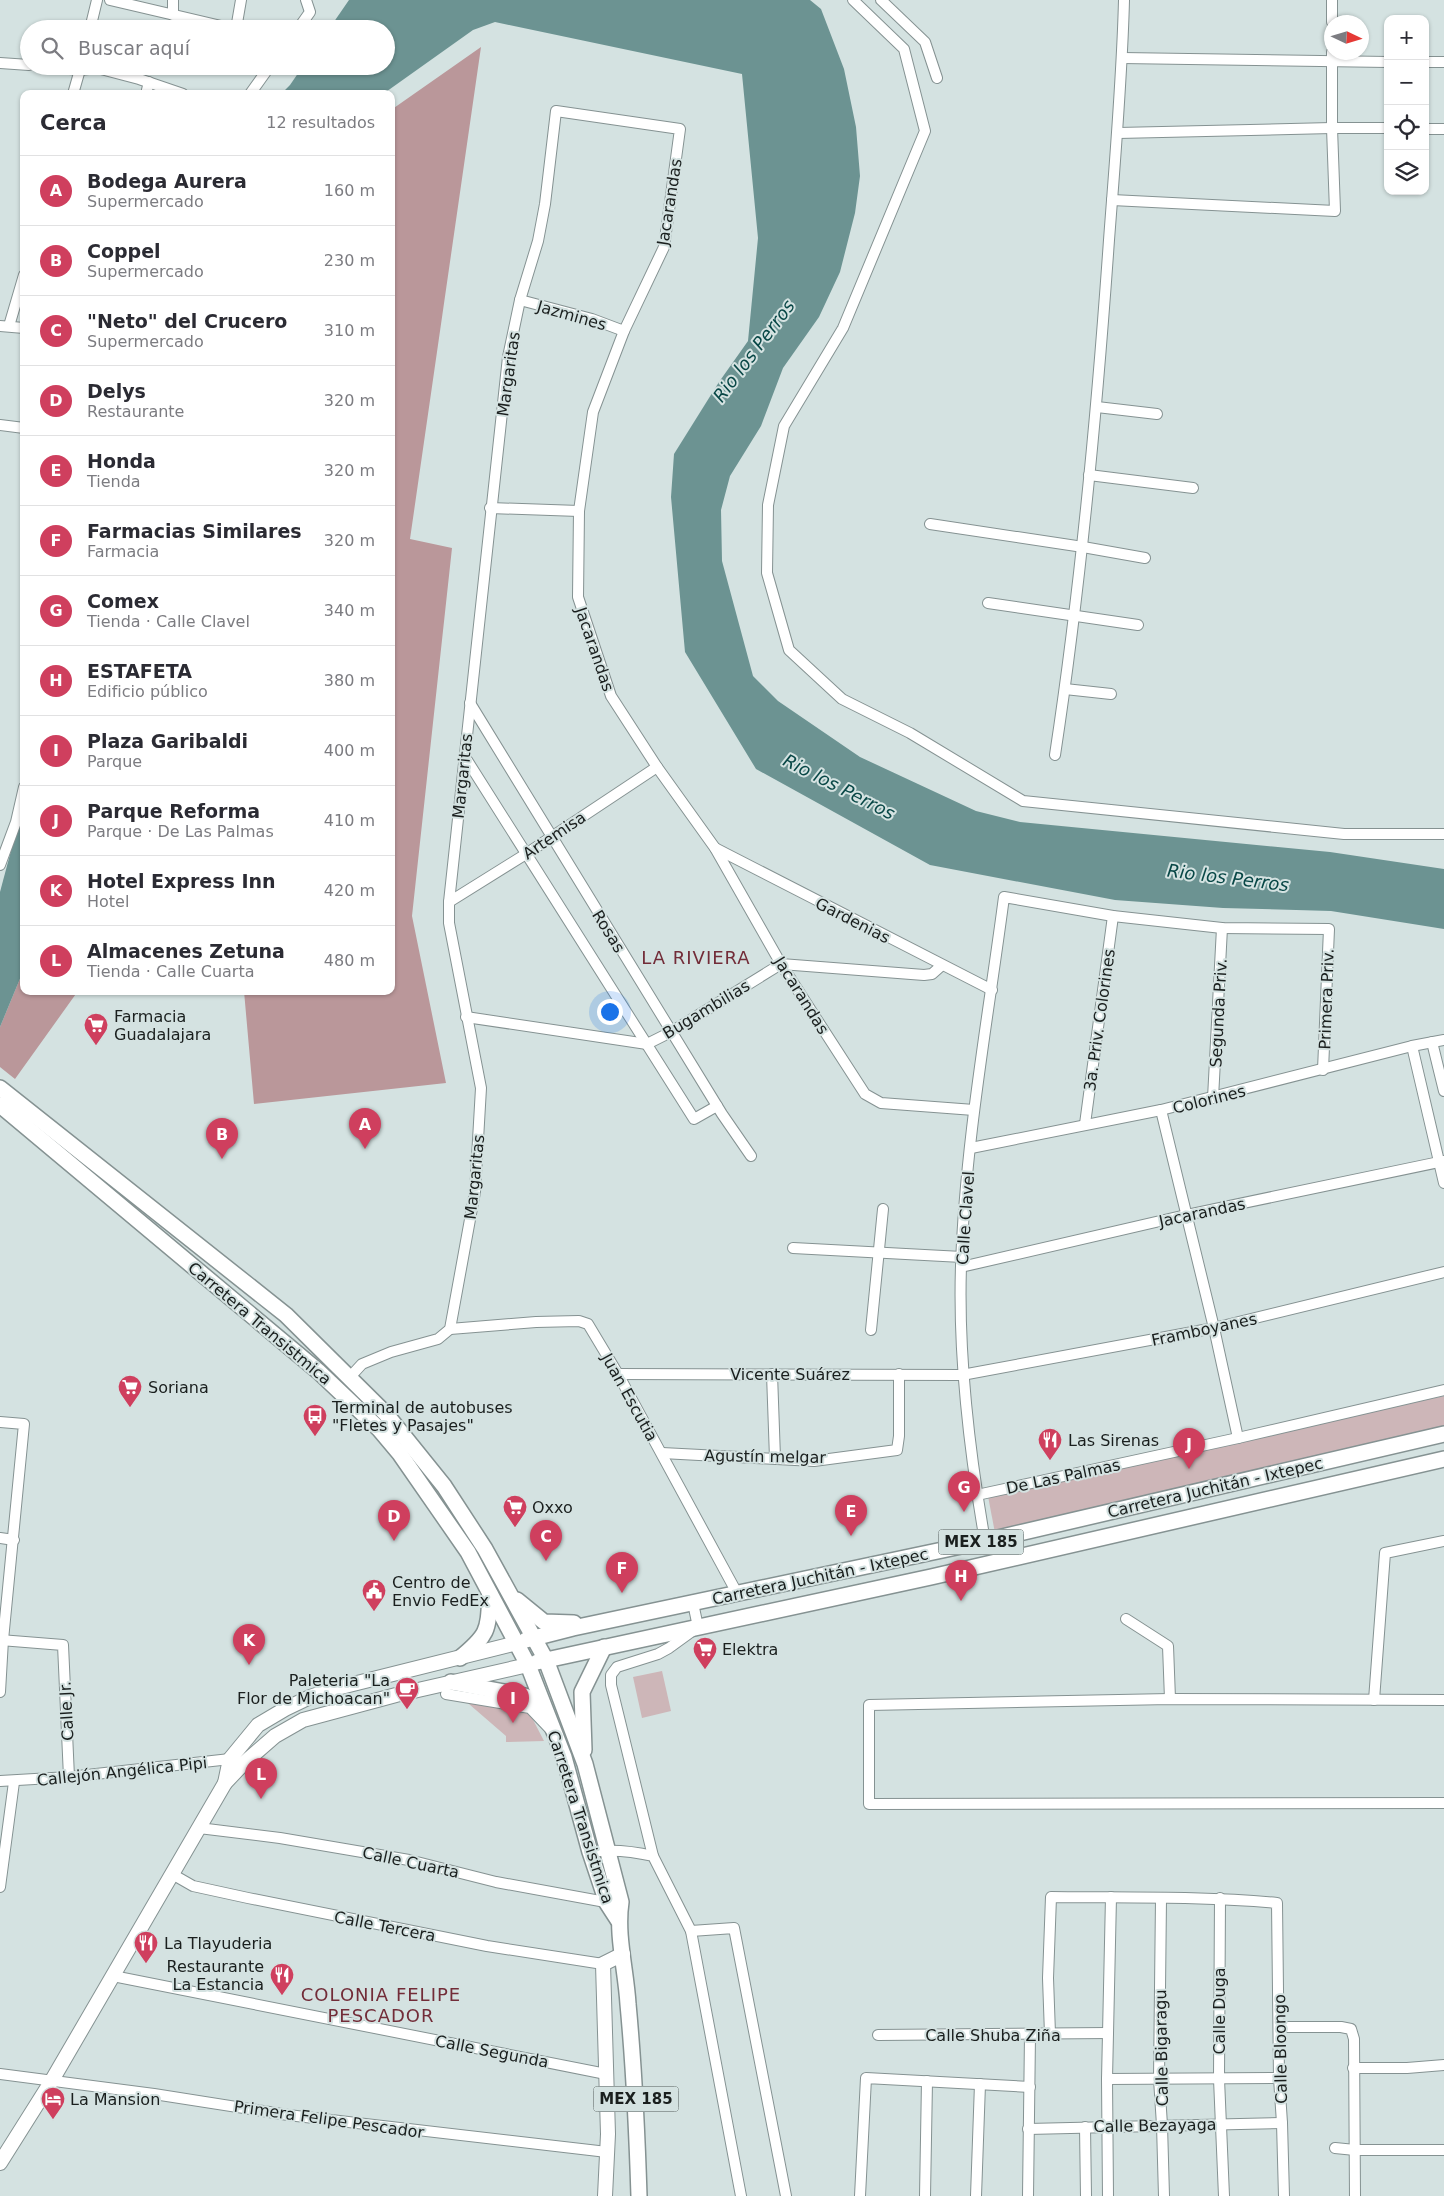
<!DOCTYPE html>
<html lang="es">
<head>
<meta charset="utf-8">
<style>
	body { margin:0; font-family:"DejaVu Sans",sans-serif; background:#f2f2f3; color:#2b2b33 }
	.controls { position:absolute; right:15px; top:15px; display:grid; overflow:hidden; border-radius:10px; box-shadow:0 1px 4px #0004 }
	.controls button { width:45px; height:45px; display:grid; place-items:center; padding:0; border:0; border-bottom:1px solid #e1e1e2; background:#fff; color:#2b2b33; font:25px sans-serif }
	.compass { position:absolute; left:1324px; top:15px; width:45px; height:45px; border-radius:50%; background:#fff; box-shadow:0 1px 4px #0004; rotate:94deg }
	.you { position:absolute; left:609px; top:1011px; width:18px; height:18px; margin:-12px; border:4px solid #fff; border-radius:50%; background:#1a73e8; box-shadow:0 0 0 8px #1a73e833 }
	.badge { display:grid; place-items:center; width:32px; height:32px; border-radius:50%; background:#cf3f5e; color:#fff; font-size:16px; font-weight:700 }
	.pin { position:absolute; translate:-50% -41px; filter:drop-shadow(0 1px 2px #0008) }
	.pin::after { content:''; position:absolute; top:26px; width:18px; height:15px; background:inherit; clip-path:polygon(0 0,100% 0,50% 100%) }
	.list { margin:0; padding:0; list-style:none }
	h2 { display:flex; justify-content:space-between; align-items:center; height:65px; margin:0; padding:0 20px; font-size:21px }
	h2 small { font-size:16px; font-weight:400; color:#7c7c81 }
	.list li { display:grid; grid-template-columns:32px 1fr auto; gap:15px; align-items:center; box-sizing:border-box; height:70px; padding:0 20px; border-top:1px solid #e1e1e2 }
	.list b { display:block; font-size:19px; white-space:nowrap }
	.list p { margin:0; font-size:16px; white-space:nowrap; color:#7c7c81 }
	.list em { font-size:16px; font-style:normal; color:#7c7c81 }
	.icon { flex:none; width:28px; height:28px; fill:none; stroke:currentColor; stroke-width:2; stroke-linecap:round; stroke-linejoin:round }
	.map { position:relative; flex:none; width:1444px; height:2196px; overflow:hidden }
	.search { position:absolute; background:#fff; box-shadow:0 1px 4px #0004; left:20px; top:20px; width:375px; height:55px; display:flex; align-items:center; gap:12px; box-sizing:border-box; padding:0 18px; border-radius:28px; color:#7c7c81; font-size:19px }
	.panel { position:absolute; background:#fff; box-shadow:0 1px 4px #0004; left:20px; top:90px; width:375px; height:905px; border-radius:10px }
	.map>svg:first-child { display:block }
</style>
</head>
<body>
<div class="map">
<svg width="1444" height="2196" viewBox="0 0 1444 2196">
	<rect width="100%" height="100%" fill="#d4e2e1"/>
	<!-- green -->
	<g fill="#cdb6b8">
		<polygon points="1444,1396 1444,1426 995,1533 988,1496"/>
		<polygon points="662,1671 671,1711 642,1718 633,1677"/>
		<polygon points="462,1698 528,1710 544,1741 506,1742 506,1736"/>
	</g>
	<!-- forest -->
	<g fill="#ba979a">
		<polygon points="481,47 410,539 452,548 412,916 446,1083 254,1104 244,991 391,991 391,110"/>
		<polygon points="24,969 24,991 78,991 15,1079 0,1067 0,1027"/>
	</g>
	<!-- water -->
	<g fill="#6c9392">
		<polygon points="349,0 810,0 821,9 844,69 856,127 860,176 855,213 840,272 819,317 783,368 761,426 730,476 721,510 722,561 753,676 778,701 860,757 976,811 1020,822 1330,852 1444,869 1444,929 1331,911 1223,908 1115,900 930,865 756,769 685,652 671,497 674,454 719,382 748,341 758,238 742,74 495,22 473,30 383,94 281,94 290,85 303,66 386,66 386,29 329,29"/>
		<polygon points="24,802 24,969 0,1027 0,892"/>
	</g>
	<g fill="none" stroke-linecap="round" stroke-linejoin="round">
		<defs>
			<g id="street">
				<polyline points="110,0 234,29"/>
				<polyline points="853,0 904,49 925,131 843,328 784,426 768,505 767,573 789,650 842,699 910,733 1023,801 1344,834 1444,834"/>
				<polyline points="881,0 925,42 937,78"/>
				<polyline points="173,15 173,0"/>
				<polyline points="1332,22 1332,0"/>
				<polyline points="90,29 97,0"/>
				<polyline points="236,29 241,0"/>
				<polyline points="298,29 310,12 306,0"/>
				<polyline points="1122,58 1388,62"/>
				<polyline points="1425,62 1444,62"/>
				<polyline points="0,63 29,65"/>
				<polyline points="38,66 80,70 97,68 139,79 183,94"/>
				<polyline points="73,94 81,66"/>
				<polyline points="146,94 149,82"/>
				<polyline points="250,94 270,66"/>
				<polyline points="1425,129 1444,129"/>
				<polyline points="1118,133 1332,128 1388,128"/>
				<polyline points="1112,200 1335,211 1332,128 1332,52"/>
				<polyline points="520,300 592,319 624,331"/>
				<polyline points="0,326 24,328"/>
				<polyline points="9,326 24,275"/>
				<polyline points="1097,407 1157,414"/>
				<polyline points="0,425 24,428"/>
				<polyline points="1089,475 1193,488"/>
				<polyline points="490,508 579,511"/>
				<polyline points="930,524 1083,547 1145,558"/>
				<polyline points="988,603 1138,625"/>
				<polyline points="1065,689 1111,694"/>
				<polyline points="470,703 722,1114 751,1156"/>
				<path d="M1055,755c26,-171 42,-343 54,-515 6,-80 13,-160 15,-240"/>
				<polyline points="465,757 694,1119 717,1106"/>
				<polyline points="715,848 992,990"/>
				<polyline points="0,865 16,822 24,787"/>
				<polyline points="449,902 526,854 657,767"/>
				<polyline points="466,1017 647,1044 671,1032 781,964 924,975 932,974 941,966"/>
				<polyline points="1432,1042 1444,1091"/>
				<polyline points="1412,1046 1444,1183"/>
				<polyline points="1213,1098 1222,928"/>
				<polyline points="1161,1110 1214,1328 1238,1438"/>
				<polyline points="1085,1124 1113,916"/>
				<polyline points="971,1148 1161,1110 1412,1046 1444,1040"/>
				<polyline points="793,1248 962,1257"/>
				<polyline points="961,1267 1186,1215 1444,1161"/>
				<polyline points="450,1329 536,1322 579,1321 588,1324 618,1374 737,1593"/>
				<polyline points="871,1330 883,1209"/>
				<polyline points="618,1374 962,1375 1214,1328 1444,1272"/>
				<polyline points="772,1374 775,1458"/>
				<polyline points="350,1377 362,1364 391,1352 438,1339 450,1329 475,1192 481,1088 449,923 449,902 508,357 520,300 538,241 545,204 556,111 680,129 664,247 624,331 593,412 579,511 578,597 611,696 657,767 715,848 781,964 865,1094 881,1103 974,1110"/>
				<polyline points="0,1422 24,1424 3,1640 0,1692"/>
				<polyline points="662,1453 814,1461 897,1450 899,1436 899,1374"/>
				<polyline points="977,1495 1238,1438 1444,1390"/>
				<polyline points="0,1538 14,1540"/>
				<path d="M985,1541c-16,-91 -27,-183 -24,-275 4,-123 27,-247 43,-369l109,19 109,12 107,1 -6,141"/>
				<polyline points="1126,1619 1168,1646 1170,1699"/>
				<polyline points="0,1640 63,1645 69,1777"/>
				<polyline points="446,1694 530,1708 550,1729"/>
				<polyline points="1374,1700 1385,1553 1444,1541"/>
				<polyline points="1444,1700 1170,1699 869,1705 869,1804 1444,1803"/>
				<polyline points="0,1781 69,1777 230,1759 236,1761"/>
				<polyline points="199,1828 280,1838 409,1860 496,1882 611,1903"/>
				<path d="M590,1852c22,-3 42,-1 63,4l38,75 50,265"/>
				<polyline points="653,1856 611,1685 611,1675 617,1667 658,1654 669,1648 698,1627 693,1603"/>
				<polyline points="172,1874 193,1886 248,1898 487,1946 603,1964"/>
				<polyline points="0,1887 14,1782"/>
				<polyline points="1220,1898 1219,2079 1224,2196"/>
				<polyline points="1161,1899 1159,2079 1162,2125 1164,2196"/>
				<polyline points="691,1931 734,1928 786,2196"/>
				<polyline points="113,1976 606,2074"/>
				<polyline points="1279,2027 1341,2027 1351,2029 1354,2039 1355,2196"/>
				<path d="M1050,2034l-2,-56 3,-81c76,1 151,-1 226,6l2,175 3,45 2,73"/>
				<polyline points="878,2035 1108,2033"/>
				<polyline points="1353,2068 1407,2068 1444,2065"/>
				<polyline points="0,2074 154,2094 288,2115 607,2152"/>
				<polyline points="1107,2079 1279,2078"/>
				<polyline points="1085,2127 1086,2196"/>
				<polyline points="1028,2129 1282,2123"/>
				<polyline points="1335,2148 1355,2150 1444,2150"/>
				<polyline points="860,2196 866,2078 1030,2087"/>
				<polyline points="925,2196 927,2081"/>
				<polyline points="976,2196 980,2084"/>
				<polyline points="1028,2196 1030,2035"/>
				<polyline points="1108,2196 1107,2079 1111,1897"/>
			</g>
			<g id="secondary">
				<polyline points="225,1783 230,1759 258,1725 285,1709 310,1697 337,1688 517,1643"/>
				<polyline points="0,2163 51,2082 225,1783 244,1763 275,1736 303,1720 396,1695 528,1665"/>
				<polyline points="605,2196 608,2134 603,1964 623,1954"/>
			</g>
			<g id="primary">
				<path d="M0,1088l286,227 100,99 58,72 41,63 61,111 39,104 36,138c-5,33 5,68 7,102 6,64 9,128 11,192"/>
				<polyline points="0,1105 318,1371 379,1429 400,1454 468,1552 528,1665 564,1757 590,1852 607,1903 618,1920"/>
				<polyline points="517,1600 544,1622 574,1623"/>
				<polyline points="526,1640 573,1628 985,1541 1444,1434"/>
				<path d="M460,1658c29,-24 28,-27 30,-64"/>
				<polyline points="537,1662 931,1577 1444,1459"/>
				<polyline points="451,1682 525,1696 546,1714"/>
				<polyline points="584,1750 582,1692 604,1647"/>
			</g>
		</defs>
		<!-- street casing -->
		<use href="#street" stroke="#859292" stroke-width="12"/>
		<!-- secondary casing -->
		<use href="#secondary" stroke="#859292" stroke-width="16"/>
		<!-- primary casing -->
		<use href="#primary" stroke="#859292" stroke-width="18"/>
		<!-- street -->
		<use href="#street" stroke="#fff" stroke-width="10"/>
		<!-- secondary -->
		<use href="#secondary" stroke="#fff" stroke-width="14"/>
		<!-- primary -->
		<use href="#primary" stroke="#fff" stroke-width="15"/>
	</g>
	<!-- icons -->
	<defs>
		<symbol id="supermarket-pin" viewBox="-11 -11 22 30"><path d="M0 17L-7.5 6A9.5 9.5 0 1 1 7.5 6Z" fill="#cf3f5e" stroke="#d4e2e1"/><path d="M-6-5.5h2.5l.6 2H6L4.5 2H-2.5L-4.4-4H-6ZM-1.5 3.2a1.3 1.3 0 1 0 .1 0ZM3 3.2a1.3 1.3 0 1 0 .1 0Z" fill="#fff"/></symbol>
		<symbol id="bus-pin" viewBox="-11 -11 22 30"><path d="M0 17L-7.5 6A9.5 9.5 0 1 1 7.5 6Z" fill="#cf3f5e" stroke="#d4e2e1"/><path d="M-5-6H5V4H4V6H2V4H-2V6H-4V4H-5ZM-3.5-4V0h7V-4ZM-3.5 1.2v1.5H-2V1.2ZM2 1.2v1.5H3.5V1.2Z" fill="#fff"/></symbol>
		<symbol id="restaurant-pin" viewBox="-11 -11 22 30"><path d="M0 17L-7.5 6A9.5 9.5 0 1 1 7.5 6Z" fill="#cf3f5e" stroke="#d4e2e1"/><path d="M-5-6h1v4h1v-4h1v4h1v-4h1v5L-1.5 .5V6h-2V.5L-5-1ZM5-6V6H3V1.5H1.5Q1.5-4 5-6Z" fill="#fff"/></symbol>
		<symbol id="civic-pin" viewBox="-11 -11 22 30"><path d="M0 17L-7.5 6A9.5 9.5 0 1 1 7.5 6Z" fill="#cf3f5e" stroke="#d4e2e1"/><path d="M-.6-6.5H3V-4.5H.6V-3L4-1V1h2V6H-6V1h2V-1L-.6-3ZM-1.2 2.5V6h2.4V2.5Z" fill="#fff"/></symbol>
		<symbol id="cafe-pin" viewBox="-11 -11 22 30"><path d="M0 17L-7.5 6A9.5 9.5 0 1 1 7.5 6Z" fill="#cf3f5e" stroke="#d4e2e1"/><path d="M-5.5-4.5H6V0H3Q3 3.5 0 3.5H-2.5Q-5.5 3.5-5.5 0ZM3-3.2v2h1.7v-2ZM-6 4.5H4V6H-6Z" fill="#fff"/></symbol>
		<symbol id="hotel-pin" viewBox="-11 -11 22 30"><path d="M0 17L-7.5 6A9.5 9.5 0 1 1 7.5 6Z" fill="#cf3f5e" stroke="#d4e2e1"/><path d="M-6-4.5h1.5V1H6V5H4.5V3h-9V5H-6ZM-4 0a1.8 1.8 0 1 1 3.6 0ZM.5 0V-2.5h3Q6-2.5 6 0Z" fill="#fff"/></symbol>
	</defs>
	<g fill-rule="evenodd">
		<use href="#supermarket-pin" x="82" y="1011" width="28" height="38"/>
		<use href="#supermarket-pin" x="116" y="1373" width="28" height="38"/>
		<use href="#bus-pin" x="301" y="1402" width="28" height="38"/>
		<use href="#restaurant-pin" x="1036" y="1426" width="28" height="38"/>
		<use href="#supermarket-pin" x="501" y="1493" width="28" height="38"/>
		<use href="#civic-pin" x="360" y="1577" width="28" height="38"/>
		<use href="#supermarket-pin" x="691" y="1635" width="28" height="38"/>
		<use href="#cafe-pin" x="393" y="1675" width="28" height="38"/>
		<use href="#restaurant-pin" x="132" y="1929" width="28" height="38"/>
		<use href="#restaurant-pin" x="268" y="1961" width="28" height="38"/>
		<use href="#hotel-pin" x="39" y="2085" width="28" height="38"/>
	</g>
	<g text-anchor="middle" stroke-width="4" stroke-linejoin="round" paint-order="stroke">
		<!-- shield labels -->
		<g fill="#d4e2e1" stroke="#525a58" stroke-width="1">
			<rect x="938.5" y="1529.5" width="85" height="25" rx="4"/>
			<rect x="593.5" y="2086.5" width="85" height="25" rx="4"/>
		</g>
		<g font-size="15" font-weight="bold" fill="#1a1f1e">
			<text x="981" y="1547">MEX 185</text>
			<text x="636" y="2104">MEX 185</text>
		</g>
		<!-- street labels -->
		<g font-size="16" fill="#1a1f1e" stroke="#d4e2e1">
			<text transform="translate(669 202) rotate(-81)" y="6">Jacarandas</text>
			<text transform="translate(572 315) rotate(16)" y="6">Jazmines</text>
			<text transform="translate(508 374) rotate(-82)" y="6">Margaritas</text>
			<text transform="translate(595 649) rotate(71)" y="6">Jacarandas</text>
			<text transform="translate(462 776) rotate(-84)" y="6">Margaritas</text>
			<text transform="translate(554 835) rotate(-34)" y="6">Artemisa</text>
			<text transform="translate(853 920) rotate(27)" y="6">Gardenias</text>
			<text transform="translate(609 931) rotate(58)" y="6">Rosas</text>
			<text transform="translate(802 995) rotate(58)" y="6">Jacarandas</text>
			<text transform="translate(1326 999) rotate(-88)" y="6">Primera Priv.</text>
			<text transform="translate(706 1009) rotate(-31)" y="6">Bugambilias</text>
			<text transform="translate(1218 1013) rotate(-87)" y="6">Segunda Priv.</text>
			<text transform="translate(1099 1020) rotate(-82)" y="6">3a. Priv. Colorines</text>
			<text transform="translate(1209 1099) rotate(-14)" y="6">Colorines</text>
			<text transform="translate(474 1177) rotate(-84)" y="6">Margaritas</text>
			<text transform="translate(1202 1212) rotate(-12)" y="6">Jacarandas</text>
			<text transform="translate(965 1218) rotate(-86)" y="6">Calle Clavel</text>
			<text transform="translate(260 1323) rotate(40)" y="6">Carretera Transistmica</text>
			<text transform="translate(1204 1329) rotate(-12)" y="6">Framboyanes</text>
			<text x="790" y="1380">Vicente Suárez</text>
			<text transform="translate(630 1397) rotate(61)" y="6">Juan Escutia</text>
			<text transform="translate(765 1456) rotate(1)" y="6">Agustín melgar</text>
			<text transform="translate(1063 1476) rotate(-12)" y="6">De Las Palmas</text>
			<text transform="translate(1215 1487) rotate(-13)" y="6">Carretera Juchitán - Ixtepec</text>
			<text transform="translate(820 1576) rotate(-12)" y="6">Carretera Juchitán - Ixtepec</text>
			<text transform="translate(66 1711) rotate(-93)" y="6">Calle Jr.</text>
			<text transform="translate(122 1771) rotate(-6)" y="6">Callejón Angélica Pipi</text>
			<text transform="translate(581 1817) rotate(72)" y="6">Carretera Transistmica</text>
			<text transform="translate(411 1862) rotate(12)" y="6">Calle Cuarta</text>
			<text transform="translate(385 1926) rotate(11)" y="6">Calle Tercera</text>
			<text transform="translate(1219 2011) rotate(-90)" y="6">Calle Duga</text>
			<text x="993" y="2041">Calle Shuba Ziña</text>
			<text transform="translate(1161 2048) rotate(-91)" y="6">Calle Bigaragu</text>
			<text transform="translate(1280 2049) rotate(-91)" y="6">Calle Bloongo</text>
			<text transform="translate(492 2051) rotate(11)" y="6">Calle Segunda</text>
			<text transform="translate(329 2119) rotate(8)" y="6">Primera Felipe Pescador</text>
			<text transform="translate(1155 2125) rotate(-1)" y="6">Calle Bezayaga</text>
		</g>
		<!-- poi labels -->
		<g font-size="16" fill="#1a1f1e" stroke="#d4e2e1" text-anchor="start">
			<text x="114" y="1022">Farmacia<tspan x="114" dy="18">Guadalajara</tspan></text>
			<text x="148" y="1393">Soriana</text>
			<text x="332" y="1413">Terminal de autobuses<tspan x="332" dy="18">"Fletes y Pasajes"</tspan></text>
			<text x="1068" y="1446">Las Sirenas</text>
			<text x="532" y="1513">Oxxo</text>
			<text x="392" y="1588">Centro de<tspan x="392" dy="18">Envio FedEx</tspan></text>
			<text x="722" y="1655">Elektra</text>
			<text x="390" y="1686" text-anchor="end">Paleteria "La<tspan x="390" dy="18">Flor de Michoacan"</tspan></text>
			<text x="164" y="1949">La Tlayuderia</text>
			<text x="264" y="1972" text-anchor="end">Restaurante<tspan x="264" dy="18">La Estancia</tspan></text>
			<text x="70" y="2105">La Mansion</text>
		</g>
		<!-- water labels -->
		<g font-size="18" font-style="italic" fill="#084746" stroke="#d4e2e1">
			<text transform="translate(754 351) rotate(-53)" y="6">Rio los Perros</text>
			<text transform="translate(839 787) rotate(27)" y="6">Rio los Perros</text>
			<text transform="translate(1228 878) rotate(7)" y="6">Rio los Perros</text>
		</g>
		<!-- neighbourhood labels -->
		<g font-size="18" letter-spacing="1" fill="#722c38" stroke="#d4e2e1">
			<text x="696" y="964">LA RIVIERA</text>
			<text x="381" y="2001">COLONIA FELIPE<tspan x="381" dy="21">PESCADOR</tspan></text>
		</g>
	</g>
</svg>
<div class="controls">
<button>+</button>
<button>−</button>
<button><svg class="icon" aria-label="locate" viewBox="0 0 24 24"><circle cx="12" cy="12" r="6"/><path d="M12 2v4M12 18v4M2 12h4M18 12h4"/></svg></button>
<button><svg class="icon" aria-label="layers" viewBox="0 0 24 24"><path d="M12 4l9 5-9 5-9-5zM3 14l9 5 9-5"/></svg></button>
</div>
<svg class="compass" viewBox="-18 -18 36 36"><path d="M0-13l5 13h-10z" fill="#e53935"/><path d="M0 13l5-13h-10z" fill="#7c7c81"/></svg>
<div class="you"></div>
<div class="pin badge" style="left:365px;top:1149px">A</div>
<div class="pin badge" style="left:222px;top:1159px">B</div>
<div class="pin badge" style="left:546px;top:1561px">C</div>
<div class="pin badge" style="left:394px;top:1541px">D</div>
<div class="pin badge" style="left:851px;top:1536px">E</div>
<div class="pin badge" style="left:622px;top:1593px">F</div>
<div class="pin badge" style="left:964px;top:1512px">G</div>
<div class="pin badge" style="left:961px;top:1601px">H</div>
<div class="pin badge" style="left:513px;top:1723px">I</div>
<div class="pin badge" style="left:1189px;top:1469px">J</div>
<div class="pin badge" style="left:249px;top:1665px">K</div>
<div class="pin badge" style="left:261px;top:1799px">L</div>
<div class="search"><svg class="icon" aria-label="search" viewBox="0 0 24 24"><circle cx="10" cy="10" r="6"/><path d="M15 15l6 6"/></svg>Buscar aquí</div>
<section class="panel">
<h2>Cerca<small>12 resultados</small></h2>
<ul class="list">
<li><span class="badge">A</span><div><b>Bodega Aurera</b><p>Supermercado</p></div><em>160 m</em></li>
<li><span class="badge">B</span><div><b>Coppel</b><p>Supermercado</p></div><em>230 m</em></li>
<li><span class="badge">C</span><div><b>&quot;Neto&quot; del Crucero</b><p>Supermercado</p></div><em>310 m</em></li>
<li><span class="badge">D</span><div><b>Delys</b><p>Restaurante</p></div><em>320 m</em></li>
<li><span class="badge">E</span><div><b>Honda</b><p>Tienda</p></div><em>320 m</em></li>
<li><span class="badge">F</span><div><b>Farmacias Similares</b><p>Farmacia</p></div><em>320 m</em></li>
<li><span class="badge">G</span><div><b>Comex</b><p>Tienda · Calle Clavel</p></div><em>340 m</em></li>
<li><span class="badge">H</span><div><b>ESTAFETA</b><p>Edificio público</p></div><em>380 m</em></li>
<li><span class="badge">I</span><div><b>Plaza Garibaldi</b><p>Parque</p></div><em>400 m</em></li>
<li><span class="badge">J</span><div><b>Parque Reforma</b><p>Parque · De Las Palmas</p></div><em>410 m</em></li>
<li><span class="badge">K</span><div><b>Hotel Express Inn</b><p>Hotel</p></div><em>420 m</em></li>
<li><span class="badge">L</span><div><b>Almacenes Zetuna</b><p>Tienda · Calle Cuarta</p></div><em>480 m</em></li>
</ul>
</section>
</div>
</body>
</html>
